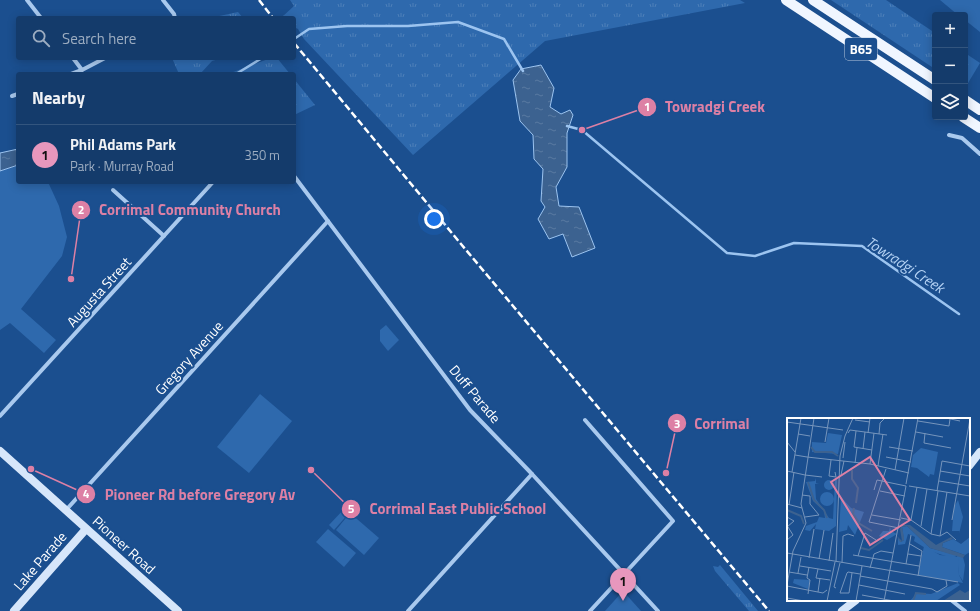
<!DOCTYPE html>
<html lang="en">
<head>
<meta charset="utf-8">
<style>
	body { margin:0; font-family:"Titillium Web",sans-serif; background:#214673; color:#f1f3f6 }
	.controls { position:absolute; right:12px; top:12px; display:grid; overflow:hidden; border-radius:4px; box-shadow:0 2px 10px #0003 }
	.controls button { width:36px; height:36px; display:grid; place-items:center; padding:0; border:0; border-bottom:1px solid #33557e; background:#143b6b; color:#f1f3f6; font:20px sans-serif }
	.you { position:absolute; left:434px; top:219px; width:14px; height:14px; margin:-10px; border:3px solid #fff; border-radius:50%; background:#1a73e8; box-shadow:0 0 0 6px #1a73e833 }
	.badge { display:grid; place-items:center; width:26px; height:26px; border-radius:50%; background:#e797bd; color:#111; font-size:13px; font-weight:700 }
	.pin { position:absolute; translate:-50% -33px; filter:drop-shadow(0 1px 2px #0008) }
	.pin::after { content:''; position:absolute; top:21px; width:14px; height:12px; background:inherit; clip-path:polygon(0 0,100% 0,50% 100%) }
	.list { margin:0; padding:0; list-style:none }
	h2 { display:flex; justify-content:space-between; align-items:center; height:52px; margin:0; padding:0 16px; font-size:17px }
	h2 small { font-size:13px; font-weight:400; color:#9dadc1 }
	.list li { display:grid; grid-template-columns:26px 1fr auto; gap:12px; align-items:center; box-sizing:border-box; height:60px; padding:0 16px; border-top:1px solid #33557e }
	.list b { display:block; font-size:15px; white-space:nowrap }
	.list p { margin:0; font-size:13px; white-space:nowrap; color:#9dadc1 }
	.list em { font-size:13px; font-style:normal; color:#9dadc1 }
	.icon { flex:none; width:22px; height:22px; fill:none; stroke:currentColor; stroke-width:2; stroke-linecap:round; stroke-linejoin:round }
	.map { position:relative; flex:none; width:980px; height:611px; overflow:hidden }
	.search { position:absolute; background:#143b6b; box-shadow:0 2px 10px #0003; left:16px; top:16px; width:280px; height:44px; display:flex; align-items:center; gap:10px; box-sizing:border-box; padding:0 14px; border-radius:4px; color:#9dadc1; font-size:15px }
	.panel { position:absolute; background:#143b6b; box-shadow:0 2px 10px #0003; left:16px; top:72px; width:280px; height:112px; border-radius:4px }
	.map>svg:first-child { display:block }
</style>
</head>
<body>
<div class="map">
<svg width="980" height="611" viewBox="0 0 980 611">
	<defs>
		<pattern id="grass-tufts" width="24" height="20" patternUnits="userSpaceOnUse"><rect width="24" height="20" fill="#2e69ad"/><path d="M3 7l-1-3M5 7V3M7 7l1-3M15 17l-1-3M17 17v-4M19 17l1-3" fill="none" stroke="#4d80b9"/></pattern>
		<pattern id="water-ripples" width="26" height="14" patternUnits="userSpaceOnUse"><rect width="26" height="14" fill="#3c6290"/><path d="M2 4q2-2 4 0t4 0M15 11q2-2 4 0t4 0" fill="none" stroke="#597aa1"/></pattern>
	</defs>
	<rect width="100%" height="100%" fill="#1b4f8f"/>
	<!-- grass -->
	<g fill="url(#grass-tufts)">
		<polygon points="290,0 740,0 745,3 545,41 413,155 304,39 298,29 294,27 294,18 281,18 294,6"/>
		<polygon points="831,0 886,0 935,33 935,69"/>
		<polygon points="238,12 243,18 210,18"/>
		<polygon points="965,53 980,63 965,88"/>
		<polygon points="172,58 222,58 212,61 200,74 179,74"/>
		<polygon points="271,58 277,58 290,74 228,74"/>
		<polygon points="294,79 315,105 294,115"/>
		<polygon points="720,565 758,611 749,611 715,571 713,566 718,567"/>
	</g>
	<!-- park -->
	<g fill="#2e69ad">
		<polygon points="940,0 980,0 980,32 965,20 965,15 958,15"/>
		<polygon points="18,165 18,182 48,182 59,206 67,237 62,256 21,309 56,340 44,353 10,323 0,330 0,171"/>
		<polygon points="386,325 399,340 388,351 380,341 380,330"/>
		<polygon points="260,394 292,421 249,473 217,447"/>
		<polygon points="345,508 350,512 334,530 329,525"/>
		<polygon points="350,513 379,538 364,555 336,530"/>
		<polygon points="328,529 356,553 344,567 316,542"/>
		<polygon points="623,591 641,611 605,611"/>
	</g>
	<!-- water -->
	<g fill="url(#water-ripples)" stroke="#9cc4f0">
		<polygon points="541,65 554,88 550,107 561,114 570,110 573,115 567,133 567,167 556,187 559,206 579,207 595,248 572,257 563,234 549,239 538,219 545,207 541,201 543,169 534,159 533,135 520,121 513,80 521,69"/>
		<polygon points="18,149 18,165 0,171 0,153"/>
	</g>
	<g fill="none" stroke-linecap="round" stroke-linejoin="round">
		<!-- stream -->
		<g stroke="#9cc4f0" stroke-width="2.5">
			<polyline points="294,39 309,29 347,26 408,26 458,22 504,39 523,71"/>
			<polyline points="236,74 262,58"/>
			<polyline points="567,126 582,130 727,253 755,256 794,243 862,246 959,314"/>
		</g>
		<!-- street -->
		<g stroke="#a9c9ee" stroke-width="4">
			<polyline points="27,0 41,18"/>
			<polyline points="163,0 174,14 175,18"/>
			<polyline points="73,58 82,70"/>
			<polyline points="71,74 82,70 105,58"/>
			<polyline points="12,96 18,94"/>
			<polyline points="949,135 962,138 980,154"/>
			<polyline points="294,176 470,410 532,474 658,611"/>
			<polyline points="113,190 164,236"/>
			<polyline points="0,416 213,182"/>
			<polyline points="585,420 673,521 590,611"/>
			<polyline points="66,510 328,221"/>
			<polyline points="951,600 965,611"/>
			<polyline points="408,611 532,474"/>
		</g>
		<!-- secondary -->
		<g stroke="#d6e6fa" stroke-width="8">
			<polyline points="0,451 178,611"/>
			<polyline points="969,466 980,452"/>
			<polyline points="14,611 86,529"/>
			<polyline points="842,611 856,600"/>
		</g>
		<!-- primary -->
		<g stroke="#f0f6ff" stroke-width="10">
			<polyline points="786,0 935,98"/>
			<polyline points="813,0 935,80"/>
			<polyline points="965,100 980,110"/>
			<polyline points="963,117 980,128"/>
		</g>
		<!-- rail -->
		<g stroke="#fff" stroke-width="2.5" stroke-dasharray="7 3" stroke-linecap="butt">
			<polyline points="259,0 273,18"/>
			<polyline points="294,43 461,244 769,611"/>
		</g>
	</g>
	<g text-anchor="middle" stroke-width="4" stroke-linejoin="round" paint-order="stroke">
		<!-- shield labels -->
		<rect fill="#1b4f8f" stroke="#bbcadd" stroke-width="1" x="845" y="38" width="32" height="22" rx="3"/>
		<g font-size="13" font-weight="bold" fill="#fff">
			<text x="861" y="54">B65</text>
		</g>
		<!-- street labels -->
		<g font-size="14" fill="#fff" stroke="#1b4f8f">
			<text transform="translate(99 292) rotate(-48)" y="5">Augusta Street</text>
			<text transform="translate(189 358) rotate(-48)" y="5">Gregory Avenue</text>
			<text transform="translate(475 394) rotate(50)" y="5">Duff Parade</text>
			<text transform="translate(124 545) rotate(42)" y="5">Pioneer Road</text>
			<text transform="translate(40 561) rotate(-49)" y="5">Lake Parade</text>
		</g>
		<!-- water labels -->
		<g font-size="15" font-style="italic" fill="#b5d3f5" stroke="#1b4f8f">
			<text transform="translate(905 265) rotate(33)" y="5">Towradgi Creek</text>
		</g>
	</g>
	<!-- overview -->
	<g transform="translate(787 418)">
		<rect width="183" height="183" fill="#1b4f8f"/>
		<path d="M29,60v5h3l-4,1 1,15 13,19 4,1 2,-40h2l-1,47 -7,5 -14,-2 1,-5 -6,7 -5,-1 1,-4 11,-4 2,-5 6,1 -1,-7 -11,-10 -7,-19 9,-1zM54,79l10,11 13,4 -9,23 -7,-10 -1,5 -8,2zM120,108l23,22 33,9 2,8 -2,16 -4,-6 -2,-19 -5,2 -22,-7 -16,-10 1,-4 -4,-2 -3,-1 -3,10 -7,1v-7l3,4 3,-2 -2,-13zM183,119v15l-5,3 -23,-8 1,-4 10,-4 8,5zM171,165l2,2 -24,16h-26l7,-8 14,1z" fill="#2e69ad"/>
		<path d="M171,82l5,17 -4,17 1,-3h-8l2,-24z" fill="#2e69ad"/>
		<path d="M41,15l14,2 -4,19 -26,-2v-10l14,1zM134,30l17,4 -4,23 -4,-1 -1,3 -12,-9 -6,-1 2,-12zM37 67a5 5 0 1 1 10 0a5 5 0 1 1-10 0ZM33 81a7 7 0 1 1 14 0a7 7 0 1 1-14 0ZM103,109l1,4 6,3 -10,6 -8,-4 4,-5h6zM137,128l16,9 18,2 1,18 4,8 -45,-8zM7,161l16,1 -2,9 -15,-6z" fill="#2e69ad"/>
		<path d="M115,107h8l26,20 15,-8 2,2 -10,4 -1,4 23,8 -2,3 -33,-10 -23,-22 -5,1 2,10v3l-3,2h-1l-3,-6 5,5 -2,-12zM173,172l5,3 5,-3v11h-27z" fill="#3c6290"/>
		<path fill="none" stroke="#3c6290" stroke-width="2" d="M24,29l4,5h17l6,4M65,52v9l6,9 -2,15M21,64l6,18 10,10 3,8M67,90l-1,6 7,10 12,7M0,92l14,6 3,8M74,130l8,2 14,-10M126,183l3,-8 10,1"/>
		<path fill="none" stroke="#7695bc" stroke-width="1" d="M159,0l14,3M68,2l15,2M131,3l31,5 1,-7M0,4l56,8M69,13l-2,16 18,3M129,14l27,5M61,15l2,-3 37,5M81,15l2,-15M138,15l-1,10 27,5M11,16l12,2M92,16l1,-11 4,-4M0,24l8,10M38,24l4,-24M102,29l24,4M76,31l2,-17M8,37l12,2M20,39l63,7 39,9M99,39l25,5M56,40l2,-16M44,42l-2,16 7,1 -1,-5M68,45l2,-15M83,46l4,-31M91,48l5,-32M99,51l-17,53 30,6M108,52l9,-52M0,53l18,4M153,53l30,5M5,54l9,-54M18,57l17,2M54,57l3,-14M152,63l31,5M119,66l12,-66M122,68l61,10M87,72l3,-10 29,6M93,73l25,5M150,73l5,-30 28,5M15,77l8,1v8l9,11 -14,2M0,86l15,4M2,87l5,-33M85,97l29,5M0,99l7,4 -7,6M114,100l10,2 20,14 9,2 7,-4 9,8M124,102l6,-33M165,102l18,-101M134,108l6,-37M144,116l7,-43M153,118l7,-44M0,122l6,-5 -5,-8M123,126l12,7 -4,25M0,135l171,29M121,136l13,2M66,137l66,11M71,138l7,-23 11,7M22,140l5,-29M32,141l5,-29M42,143l4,-28M49,144l4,-106 5,-20 8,-18M55,145l1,-27 5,-2 6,2M119,146l5,-29M13,148l31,5M83,150l4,-14 7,-3 12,2M31,151l-2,9 14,2M2,154l18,3M11,155l3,-16M65,155l-3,20h-9l7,-20 1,-1 12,2M73,158l72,13 5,3 10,-6 -1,-6M0,167l6,-34 13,-28 -5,-19 13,-86M72,167l46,9M0,168l36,7 4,-3M49,170l-2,-1 6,-24M31,174l2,-14M21,176l2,-14 -3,-2 2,-11M75,177l32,6M0,180l17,3M40,183l8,-39M69,183l6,-35M97,183l22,-115"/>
		<path fill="#dd80a5" fill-opacity="0.15" stroke="#dd80a5" stroke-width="2" d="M83,39l40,63 -40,25 -39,-63z"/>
		<rect width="183" height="183" fill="none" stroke="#fff" stroke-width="2"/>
	</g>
	<!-- callouts -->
	<path fill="none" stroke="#dd80a5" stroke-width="1.5" d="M582 130L647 107M71 279L81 210M666 473L677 423M31 469L86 494M311 470L351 509"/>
	<g fill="#dd80a5" stroke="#1b4f8f" stroke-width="1.5">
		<circle cx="582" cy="130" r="4"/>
		<circle cx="71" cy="279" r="4"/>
		<circle cx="666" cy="473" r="4"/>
		<circle cx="31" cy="469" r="4"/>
		<circle cx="311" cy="470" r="4"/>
		<circle cx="647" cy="107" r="10"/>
		<circle cx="81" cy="210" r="10"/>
		<circle cx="677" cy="423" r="10"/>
		<circle cx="86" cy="494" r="10"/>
		<circle cx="351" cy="509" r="10"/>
	</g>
	<g font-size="12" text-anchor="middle" font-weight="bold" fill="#fff">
		<text x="647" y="111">1</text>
		<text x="81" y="214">2</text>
		<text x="677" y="428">3</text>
		<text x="86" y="498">4</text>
		<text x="351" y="513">5</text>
	</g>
	<g font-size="15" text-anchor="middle" font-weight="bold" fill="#dd80a5" stroke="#1b4f8f" stroke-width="4" stroke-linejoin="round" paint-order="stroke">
		<text x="715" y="112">Towradgi Creek</text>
		<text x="190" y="215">Corrimal Community Church</text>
		<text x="722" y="429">Corrimal</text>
		<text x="200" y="500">Pioneer Rd before Gregory Av</text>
		<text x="458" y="514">Corrimal East Public School</text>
	</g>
</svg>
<div class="controls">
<button>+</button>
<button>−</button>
<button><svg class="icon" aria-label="layers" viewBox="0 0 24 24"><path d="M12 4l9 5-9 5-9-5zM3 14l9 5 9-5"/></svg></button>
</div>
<div class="you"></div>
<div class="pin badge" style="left:623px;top:601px">1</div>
<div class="search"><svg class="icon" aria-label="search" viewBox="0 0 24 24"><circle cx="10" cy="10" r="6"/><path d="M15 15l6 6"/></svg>Search here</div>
<section class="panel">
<h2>Nearby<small></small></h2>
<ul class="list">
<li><span class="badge">1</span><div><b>Phil Adams Park</b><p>Park · Murray Road</p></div><em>350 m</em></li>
</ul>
</section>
</div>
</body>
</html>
